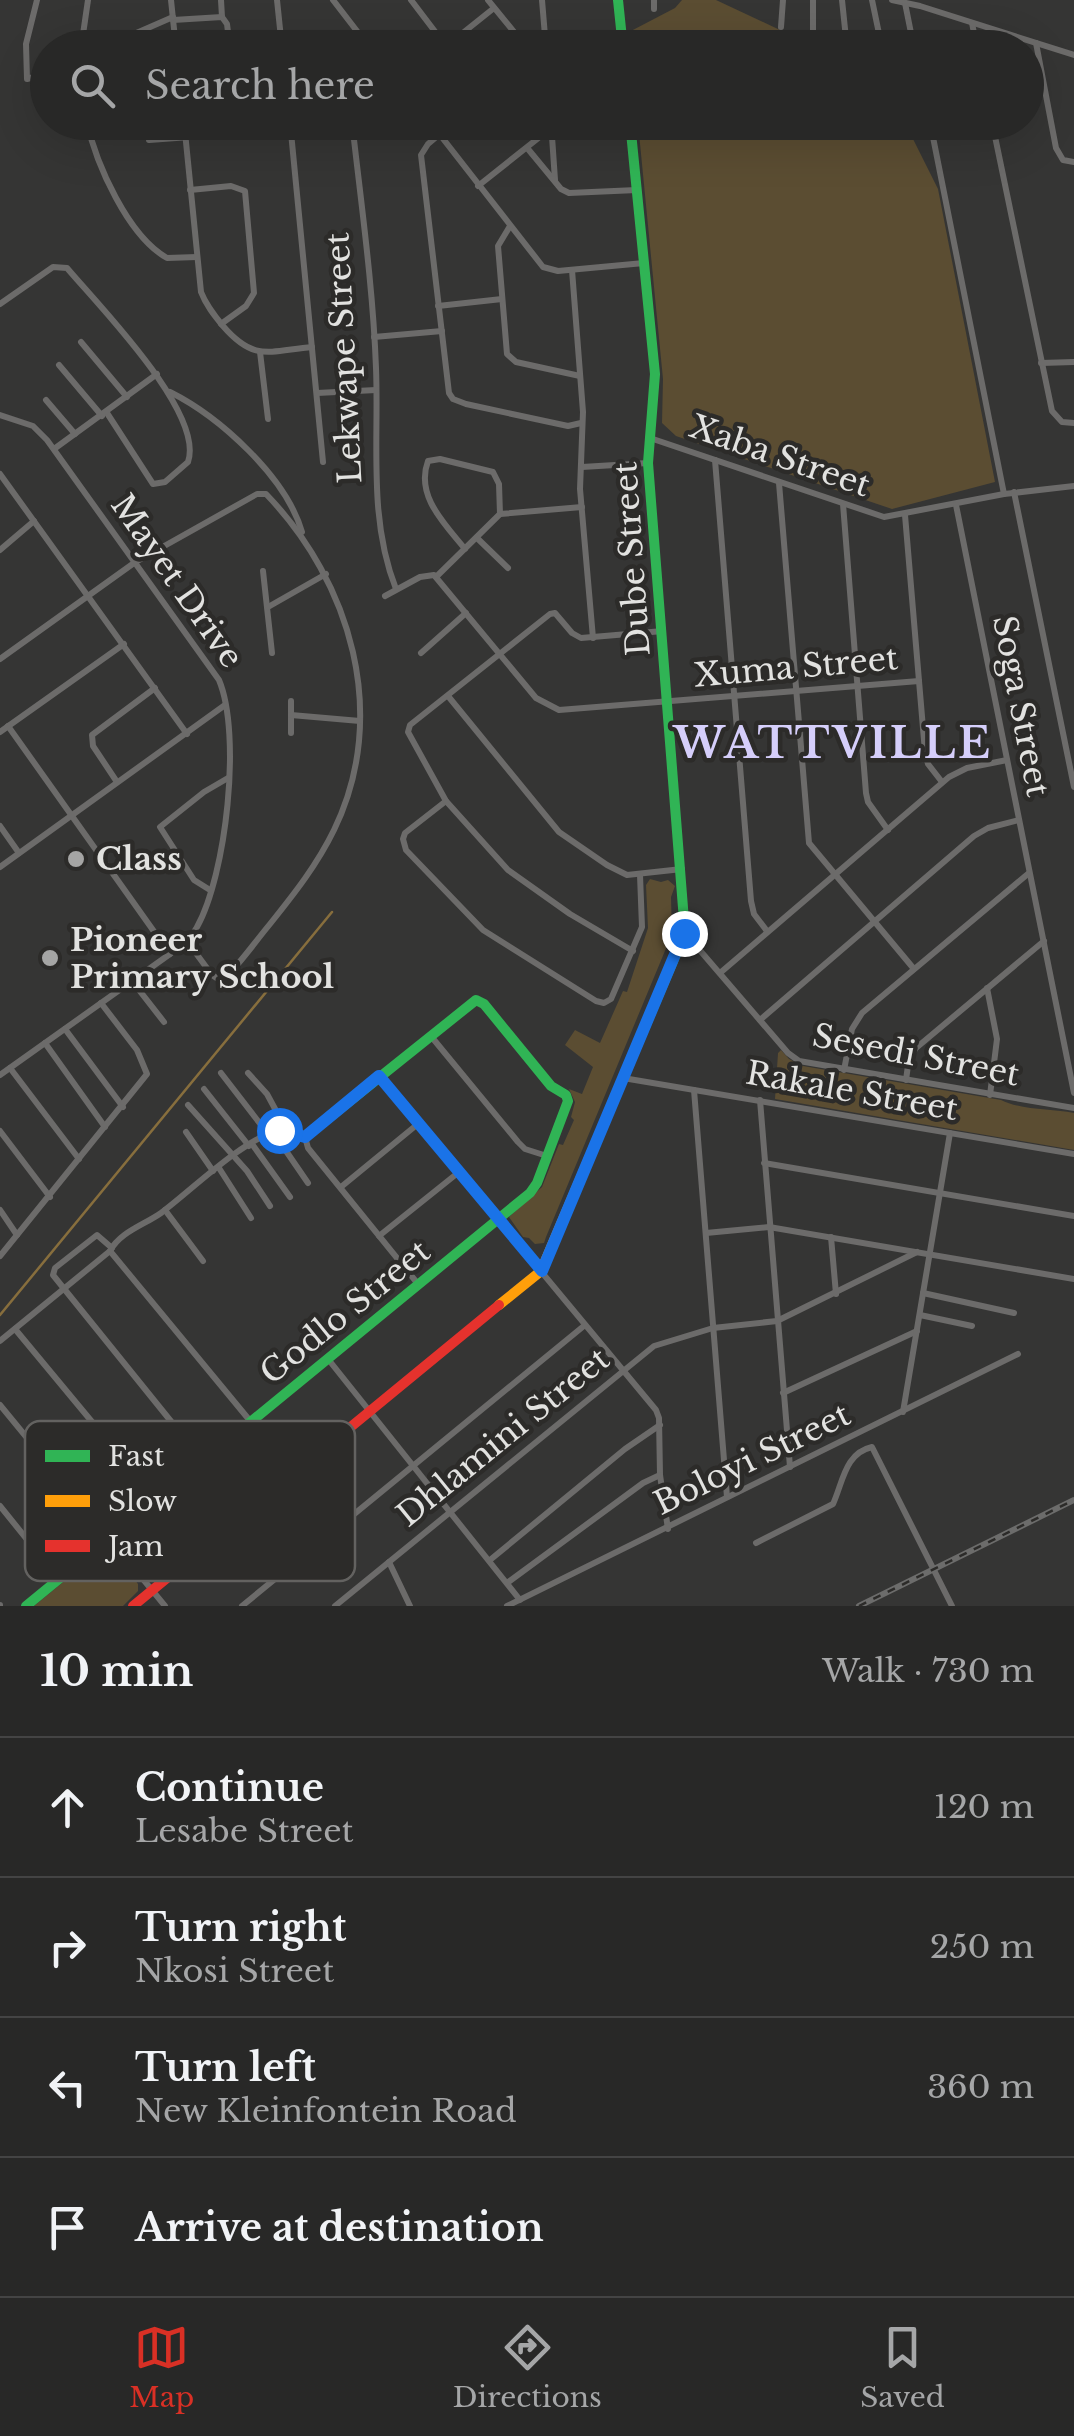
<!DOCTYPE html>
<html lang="en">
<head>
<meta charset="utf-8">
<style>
	body { margin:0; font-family:"Libre Baskerville",serif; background:#30302f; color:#f1f3f6 }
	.stop { position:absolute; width:30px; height:30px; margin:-22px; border:8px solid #1a73e8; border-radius:50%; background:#fff }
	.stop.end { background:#1a73e8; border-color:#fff; box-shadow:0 2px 10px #0008 }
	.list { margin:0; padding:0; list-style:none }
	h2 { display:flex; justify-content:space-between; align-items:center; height:130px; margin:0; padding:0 40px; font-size:42px }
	h2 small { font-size:32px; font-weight:400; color:#a5a6a7 }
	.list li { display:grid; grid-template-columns:65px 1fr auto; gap:30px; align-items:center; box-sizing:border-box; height:140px; padding:0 40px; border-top:2px solid #444 }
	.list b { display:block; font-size:38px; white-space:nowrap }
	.list p { margin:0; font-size:32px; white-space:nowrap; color:#a5a6a7 }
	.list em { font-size:32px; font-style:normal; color:#a5a6a7 }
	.icon { flex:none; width:55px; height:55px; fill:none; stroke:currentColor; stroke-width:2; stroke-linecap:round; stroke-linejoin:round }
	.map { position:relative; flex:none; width:1074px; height:1606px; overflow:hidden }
	.search { position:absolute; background:#282827; box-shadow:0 10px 40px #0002; left:30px; right:30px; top:30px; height:110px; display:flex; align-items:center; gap:25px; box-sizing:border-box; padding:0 35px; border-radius:55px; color:#a5a6a7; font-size:38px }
	.sheet { height:690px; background:#282827 }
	nav { display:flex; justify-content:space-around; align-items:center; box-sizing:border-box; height:140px; border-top:2px solid #444; background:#282827; font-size:28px; color:#a5a6a7 }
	nav a { display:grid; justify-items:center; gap:5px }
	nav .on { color:#d93025 }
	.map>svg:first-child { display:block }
</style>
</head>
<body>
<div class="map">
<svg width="1074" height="1606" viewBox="0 0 1074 1606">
	<rect width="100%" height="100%" fill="#353534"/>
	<!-- green -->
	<g fill="#5b4d32">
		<polygon points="682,0 716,0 816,47 630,47 629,32 675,8"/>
		<polygon points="638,123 905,123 938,189 995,482 892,509 676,436 662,423 663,379"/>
		<polygon points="650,879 661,882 668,880 675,886 671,897 672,934 546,1237 544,1243 535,1244 529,1238 523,1237 509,1217 542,1187 559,1144 563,1145 574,1120 571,1117 575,1102 569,1089 582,1094 593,1067 565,1045 575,1030 600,1043 623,991 627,992 648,928 646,885"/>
		<path d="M781,1050l8,9 14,7 198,34c19,10 51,9 73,13v37l-299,-51 3,-46z"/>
		<polygon points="105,1548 111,1550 138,1584 138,1591 123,1606 34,1606"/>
	</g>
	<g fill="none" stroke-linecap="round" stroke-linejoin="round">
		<!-- stream -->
		<polyline stroke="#876e3d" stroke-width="2.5" points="0,1315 332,912"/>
		<!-- street -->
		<g stroke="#6c6b6a" stroke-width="6">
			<polyline points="37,0 26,44 27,79 48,73"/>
			<polyline points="171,0 176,48"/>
			<polyline points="221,0 222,17"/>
			<polyline points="277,0 282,48"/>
			<polyline points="333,0 370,48"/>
			<polyline points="411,0 446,46"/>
			<polyline points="488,0 527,48"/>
			<polyline points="542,0 546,48"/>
			<polyline points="654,0 654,9"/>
			<polyline points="813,0 813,43"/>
			<polyline points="842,0 847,48"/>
			<polyline points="872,0 882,48"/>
			<polyline points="892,0 920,6 1074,55"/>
			<polyline points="905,3 914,48"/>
			<polyline points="173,20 222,17 227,24 230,48"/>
			<polyline points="972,23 977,48"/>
			<polyline points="781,27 783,0"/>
			<polyline points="1036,43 1056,148 1063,160 1074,162"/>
			<polyline points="81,48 88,0"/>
			<polyline points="102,48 173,17"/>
			<polyline points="444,48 494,8"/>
			<path d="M87,122c9,42 41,114 80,136l30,-1"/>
			<path d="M184,122l17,170c5,13 13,23 22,34 31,36 46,25 89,21"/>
			<polyline points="290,122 323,462"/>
			<path d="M352,122c9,81 21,164 24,246 3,74 -8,150 20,221"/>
			<polyline points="430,122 543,267 558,271 644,263"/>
			<polyline points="454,122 428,144 421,155 449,393 453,399 466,404 568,426 581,423"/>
			<polyline points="551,122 555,180"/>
			<polyline points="930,122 1004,494"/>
			<polyline points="992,122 1052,411 1062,422 1074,423"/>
			<polyline points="149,140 217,135 236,130 238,122"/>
			<polyline points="528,149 561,189 569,193 637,190"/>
			<polyline points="478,186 551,128"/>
			<polyline points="190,190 231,186 245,191 254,293 246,306 221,324"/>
			<polyline points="510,226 498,246 507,354 516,362 580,376"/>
			<polyline points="572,270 583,412 580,489 593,638"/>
			<path d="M0,304l53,-37 14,1c31,37 138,145 121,194l-23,20 -12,2 -46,-71"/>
			<polyline points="438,306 502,299"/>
			<polyline points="374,337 442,331"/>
			<polyline points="81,342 127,397"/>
			<polyline points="260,352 268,419"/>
			<polyline points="1041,363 1074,362"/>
			<polyline points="59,365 102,416"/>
			<path d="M170,392c50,25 116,85 132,140"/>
			<polyline points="317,393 376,390"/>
			<polyline points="46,400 75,434"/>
			<path d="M0,415l33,11 14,14 172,240c23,55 7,195 -22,247 -6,12 -17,19 -27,27l-170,121"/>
			<polyline points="650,438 884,517 1004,494 1074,486"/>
			<polyline points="54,449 157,374"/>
			<polyline points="715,460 751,901 754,914 767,931"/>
			<polyline points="582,467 648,463"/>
			<polyline points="0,474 187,734"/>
			<polyline points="779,483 809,843 914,969"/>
			<polyline points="1014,492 1074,787"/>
			<polyline points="843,504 866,793 868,802 888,830"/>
			<polyline points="956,505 1074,1093"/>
			<polyline points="905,515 925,752 928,764 942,782"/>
			<polyline points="477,538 508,568"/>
			<path d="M465,549c-20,-25 -50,-53 -37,-88l12,-2 53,13 6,12 1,30"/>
			<polyline points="0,550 34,521"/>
			<polyline points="263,571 272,653"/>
			<polyline points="436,577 500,514 582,507"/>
			<polyline points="385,596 420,577 434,575 536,698 559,710 919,681"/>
			<polyline points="268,607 326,574"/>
			<polyline points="421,653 466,613"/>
			<path d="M0,659l134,-96 123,-69h9c85,88 124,221 68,336 -17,35 -40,64 -64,94 -15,18 -28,37 -44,53l-8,2 -6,-4 -25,-34"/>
			<polyline points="448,696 559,832 607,865 627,875 682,869"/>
			<polyline points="291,701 291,733"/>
			<polyline points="291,715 360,721"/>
			<polyline points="8,726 170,954"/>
			<polyline points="0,732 124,644"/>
			<polyline points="117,782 93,746 92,735 155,688"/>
			<polyline points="446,801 405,833 403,839 406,850 483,930 596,1001 604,1003 611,999 642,927 640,875"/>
			<polyline points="0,826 19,853"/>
			<polyline points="0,867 225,705"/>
			<polyline points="210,890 194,880 160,827 204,792 228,778"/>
			<polyline points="685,933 788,1053 799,1061 1074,1108"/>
			<polyline points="633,951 570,914 508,870 446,801 408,732 410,725 550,614 555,613 572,633 581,638 663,631"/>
			<polyline points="720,973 949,777 967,768 1007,760"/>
			<polyline points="132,981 164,1022"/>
			<polyline points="987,988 997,1039 990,1095"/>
			<polyline points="760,1020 974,836 988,828 1019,820"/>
			<polyline points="65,1029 123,1107"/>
			<polyline points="430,1035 518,1142 525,1149 547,1156"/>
			<polyline points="45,1043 105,1127"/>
			<polyline points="10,1068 79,1159"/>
			<polyline points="844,1070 852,1029 862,1013 1029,873"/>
			<polyline points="221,1073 268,1134"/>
			<polyline points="248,1073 267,1094 287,1131"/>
			<polyline points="379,1076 656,1410 659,1418 660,1475 668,1529"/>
			<polyline points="623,1078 1074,1154"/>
			<polyline points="906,1080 909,1058 916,1048 1044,941"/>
			<polyline points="204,1089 249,1146"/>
			<polyline points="694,1090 727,1497"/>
			<polyline points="760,1100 790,1467"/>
			<polyline points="188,1105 247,1171 270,1206"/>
			<polyline points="0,1131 50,1197"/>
			<polyline points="186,1132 213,1171"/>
			<polyline points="273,1132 308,1183"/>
			<polyline points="252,1144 290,1197"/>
			<polyline points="764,1163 1074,1216"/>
			<polyline points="219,1168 251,1218"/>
			<polyline points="341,1187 419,1123"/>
			<polyline points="0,1210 17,1235"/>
			<polyline points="165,1210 203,1261"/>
			<polyline points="706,1233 769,1227 1074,1279"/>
			<polyline points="379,1236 459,1172"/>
			<polyline points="831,1237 836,1294"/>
			<polyline points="112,1248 97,1235 55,1268 53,1275 203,1461"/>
			<polyline points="110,1251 251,1422"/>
			<polyline points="0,1256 147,1074 137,1050 101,1003"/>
			<polyline points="923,1293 1014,1313"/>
			<polyline points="920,1315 972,1326"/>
			<polyline points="15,1329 156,1499"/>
			<path d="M0,1341l110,-90c10,-19 34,-26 51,-38 32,-24 81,-73 118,-83l26,7 3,11 110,136"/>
			<polyline points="328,1359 520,1600"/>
			<polyline points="783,1393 917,1331"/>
			<polyline points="0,1405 165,1606"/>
			<polyline points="903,1412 950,1133"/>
			<polyline points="0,1506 59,1579"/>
			<path d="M756,1543l77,-39c10,-22 12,-51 39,-57l80,159"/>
			<polyline points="490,1560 625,1449 660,1425"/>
			<polyline points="389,1562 410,1606"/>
			<polyline points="507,1583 643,1483 660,1475"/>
			<polyline points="0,1605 0,1606"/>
			<polyline points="242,1606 585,1325"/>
			<polyline points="335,1606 654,1346 713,1328 777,1321 917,1252"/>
			<polyline points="507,1606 1018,1354"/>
		</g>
		<!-- fast -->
		<g stroke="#30b455" stroke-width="10">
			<polyline points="618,0 623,48"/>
			<polyline points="630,122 655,374 648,463 685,933 639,1041"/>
			<polyline points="26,1606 530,1193 537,1183 568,1101 566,1095 551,1086 484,1004 476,1000 305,1137"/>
		</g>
		<!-- slow -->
		<polyline stroke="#ff9f0a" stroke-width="10" points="499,1305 541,1271 639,1041"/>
		<!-- jam -->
		<polyline stroke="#e5322d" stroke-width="10" points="133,1606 499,1305"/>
		<defs>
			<polyline id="rail" points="859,1606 1074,1500"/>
		</defs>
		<!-- rail casing -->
		<use href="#rail" stroke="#6c6c6b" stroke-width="6"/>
		<!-- rail -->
		<use href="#rail" stroke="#2c2b29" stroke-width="2.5" stroke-dasharray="8" stroke-linecap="butt"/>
	</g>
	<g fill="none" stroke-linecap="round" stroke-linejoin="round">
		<!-- route -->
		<polyline stroke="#1a73e8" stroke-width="12" points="279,1130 305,1137 379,1076 542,1271 684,933"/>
	</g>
	<!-- markers -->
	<g fill="#a5a5a4" stroke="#2c2b29" stroke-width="4">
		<circle cx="76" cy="859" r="10"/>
		<circle cx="50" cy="958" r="10"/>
	</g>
	<g text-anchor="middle" stroke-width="9" stroke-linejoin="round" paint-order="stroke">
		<!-- street labels -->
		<g font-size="32" fill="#e2e2e0" stroke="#2c2b29">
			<text transform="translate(344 358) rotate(-93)" y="11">Lekwape Street</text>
			<text transform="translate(780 456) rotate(19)" y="11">Xaba Street</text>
			<text transform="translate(632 559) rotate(-94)" y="11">Dube Street</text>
			<text transform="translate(177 581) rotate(55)" y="11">Mayet Drive</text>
			<text transform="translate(796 667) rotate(-5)" y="11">Xuma Street</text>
			<text transform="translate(1021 706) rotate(79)" y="11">Soga Street</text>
			<text transform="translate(916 1055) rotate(11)" y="11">Sesedi Street</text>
			<text transform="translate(852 1091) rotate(10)" y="11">Rakale Street</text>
			<text transform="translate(345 1312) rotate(-39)" y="11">Godlo Street</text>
			<text transform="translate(503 1437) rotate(-39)" y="11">Dhlamini Street</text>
			<text transform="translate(752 1459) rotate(-26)" y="11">Boloyi Street</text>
		</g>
		<!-- poi labels -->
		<g font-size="32" font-weight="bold" fill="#e2e2e0" stroke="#2c2b29" text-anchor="start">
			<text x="96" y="870">Class</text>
			<text x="70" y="951">Pioneer<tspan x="70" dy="37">Primary School</tspan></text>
		</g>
		<!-- district labels -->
		<g font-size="42" font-weight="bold" letter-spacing="2.5" fill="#d5cefa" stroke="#2c2b29">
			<text x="833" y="758">WATTVILLE</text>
		</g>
	</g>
	<!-- legend -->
	<rect x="25" y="1421" width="330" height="160" rx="15" fill="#2c2b29" stroke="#636260" stroke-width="2.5"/>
	<rect x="45" y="1450" width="45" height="12" fill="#30b455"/>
	<rect x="45" y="1495" width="45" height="12" fill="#ff9f0a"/>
	<rect x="45" y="1540" width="45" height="12" fill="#e5322d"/>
	<g font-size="28" fill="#e2e2e0">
		<text x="108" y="1466">Fast</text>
		<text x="108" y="1511">Slow</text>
		<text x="108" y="1556">Jam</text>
	</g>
</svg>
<div class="stop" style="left:279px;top:1130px"></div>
<div class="stop end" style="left:684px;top:933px"></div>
<div class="search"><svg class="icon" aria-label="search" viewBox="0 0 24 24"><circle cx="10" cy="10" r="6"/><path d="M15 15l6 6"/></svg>Search here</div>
</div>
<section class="sheet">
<h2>10 min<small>Walk · 730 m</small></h2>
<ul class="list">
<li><svg class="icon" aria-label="ahead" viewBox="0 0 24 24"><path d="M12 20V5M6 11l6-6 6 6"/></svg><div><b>Continue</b><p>Lesabe Street</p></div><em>120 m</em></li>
<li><svg class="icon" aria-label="right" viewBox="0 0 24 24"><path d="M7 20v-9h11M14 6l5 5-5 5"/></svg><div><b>Turn right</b><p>Nkosi Street</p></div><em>250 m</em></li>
<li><svg class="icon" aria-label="left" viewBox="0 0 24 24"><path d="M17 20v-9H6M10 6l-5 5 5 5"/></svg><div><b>Turn left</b><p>New Kleinfontein Road</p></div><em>360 m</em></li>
<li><svg class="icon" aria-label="arrive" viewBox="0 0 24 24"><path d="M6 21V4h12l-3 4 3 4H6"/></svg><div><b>Arrive at destination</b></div></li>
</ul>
</section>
<nav>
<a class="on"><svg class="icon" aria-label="map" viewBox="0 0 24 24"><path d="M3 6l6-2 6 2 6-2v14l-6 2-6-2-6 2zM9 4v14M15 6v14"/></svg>Map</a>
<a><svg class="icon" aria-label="directions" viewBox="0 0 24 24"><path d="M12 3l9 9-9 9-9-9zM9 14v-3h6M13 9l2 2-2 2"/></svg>Directions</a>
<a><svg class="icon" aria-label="saved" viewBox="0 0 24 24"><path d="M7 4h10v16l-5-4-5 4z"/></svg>Saved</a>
</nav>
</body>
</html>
